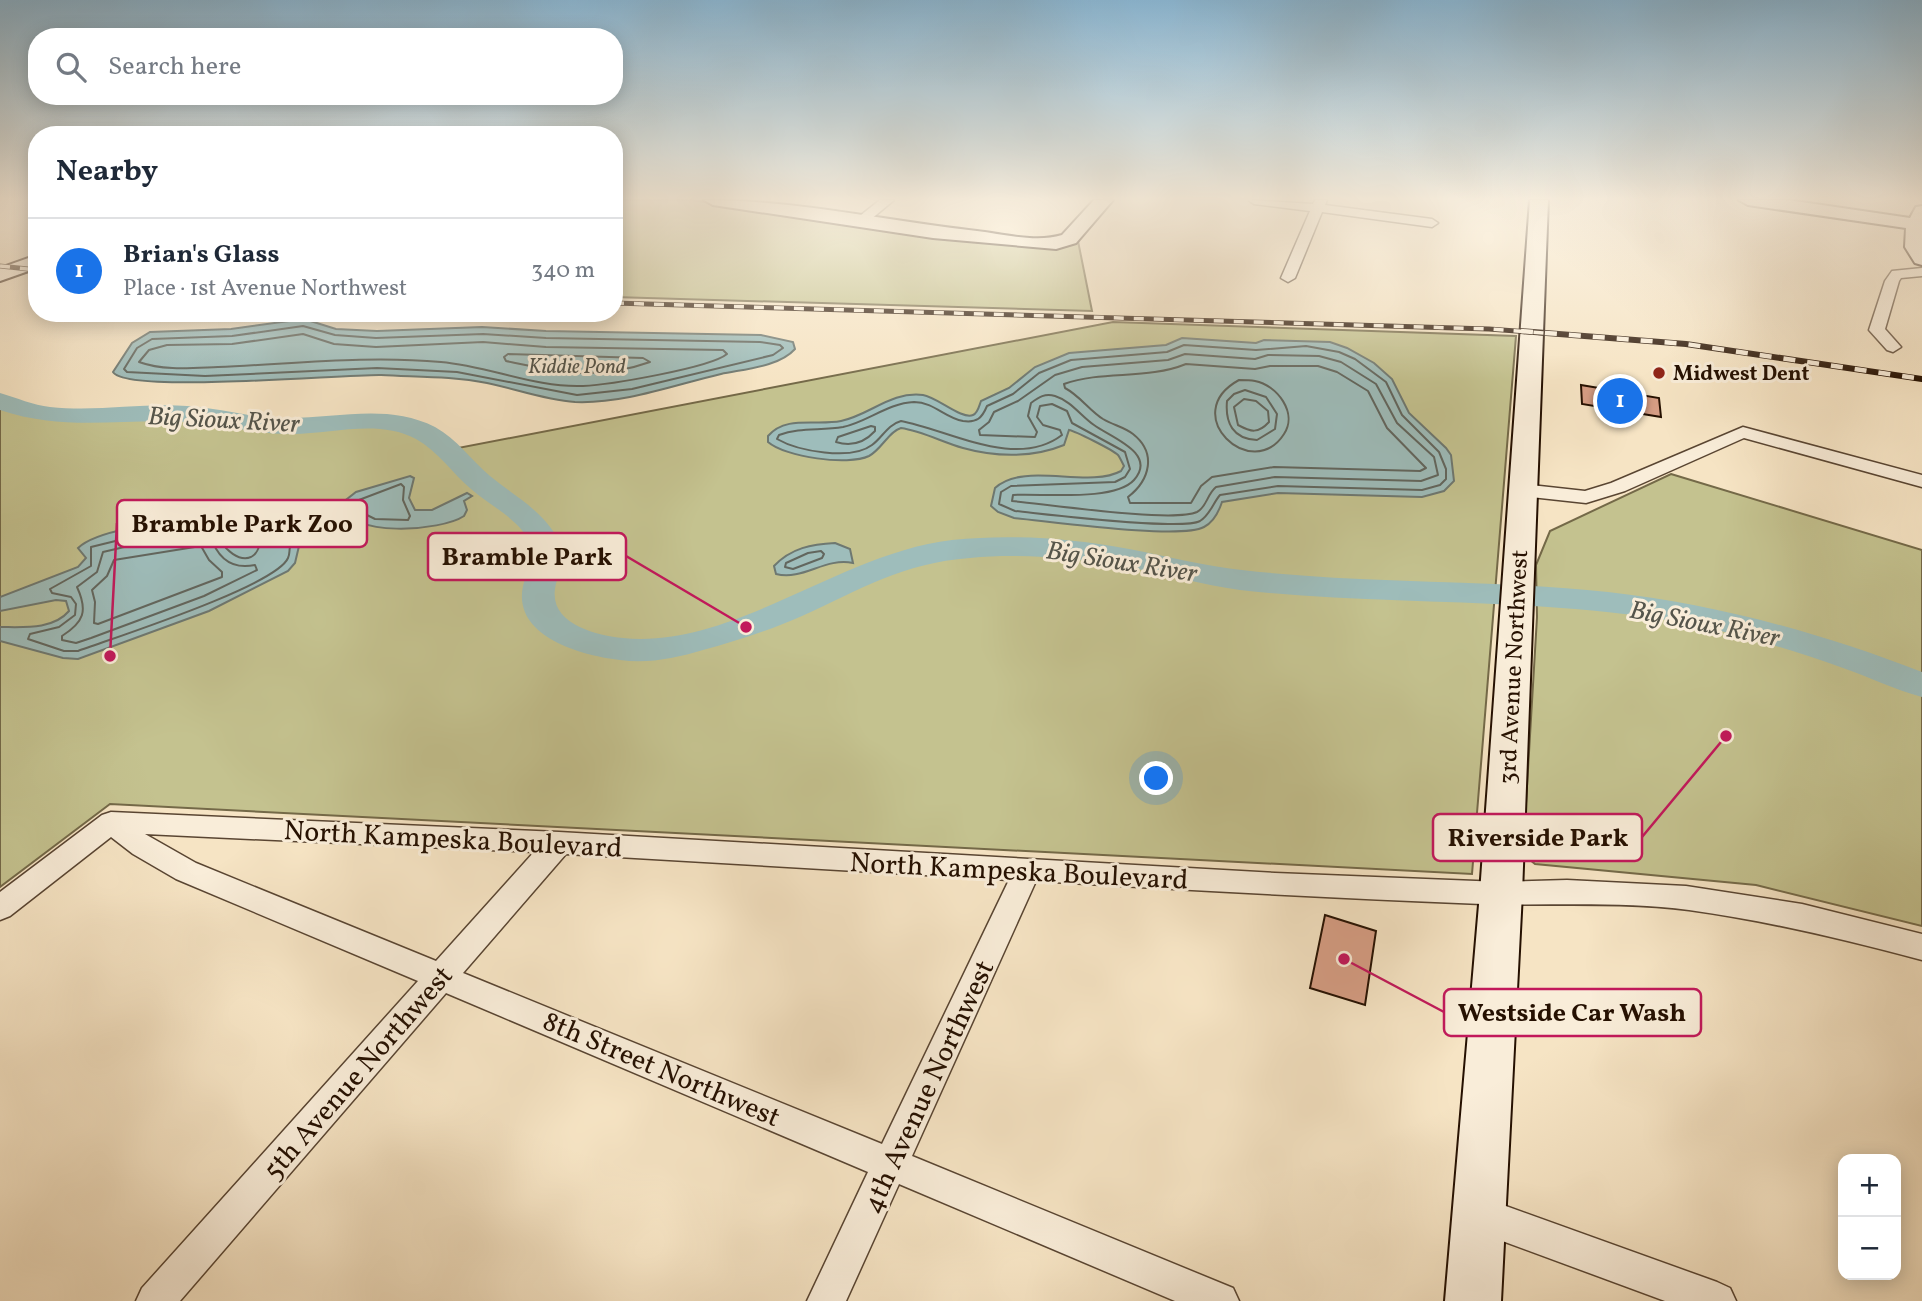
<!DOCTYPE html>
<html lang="en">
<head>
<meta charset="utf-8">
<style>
	body { margin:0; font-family:Vollkorn,serif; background:#f2f2f3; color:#1f2937 }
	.controls { position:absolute; right:21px; bottom:21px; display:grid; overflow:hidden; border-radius:14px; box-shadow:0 4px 18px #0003 }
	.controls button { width:63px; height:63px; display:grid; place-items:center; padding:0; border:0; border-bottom:2px solid #e0e1e3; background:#fff; color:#1f2937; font:35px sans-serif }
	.you { position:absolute; left:1157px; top:779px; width:24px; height:24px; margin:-18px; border:5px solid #fff; border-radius:50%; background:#1a73e8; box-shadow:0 0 0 10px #1a73e833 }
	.badge { display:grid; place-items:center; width:46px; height:46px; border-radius:50%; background:#1a73e8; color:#fff; font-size:23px; font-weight:700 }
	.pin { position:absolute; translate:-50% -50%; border:4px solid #fff; box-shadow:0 2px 7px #0006 }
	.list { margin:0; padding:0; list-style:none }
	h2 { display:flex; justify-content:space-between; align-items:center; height:91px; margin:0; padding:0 28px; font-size:30px }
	h2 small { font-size:23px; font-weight:400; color:#747a83 }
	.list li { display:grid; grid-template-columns:46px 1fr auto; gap:21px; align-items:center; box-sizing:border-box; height:105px; padding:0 28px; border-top:2px solid #e0e1e3 }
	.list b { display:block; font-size:26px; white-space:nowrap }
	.list p { margin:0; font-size:23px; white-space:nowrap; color:#747a83 }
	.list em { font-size:23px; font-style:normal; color:#747a83 }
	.icon { flex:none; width:38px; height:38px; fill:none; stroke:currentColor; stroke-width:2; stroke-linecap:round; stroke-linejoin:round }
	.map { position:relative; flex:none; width:1922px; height:1301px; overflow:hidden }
	.search { position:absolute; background:#fff; box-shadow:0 4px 18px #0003; left:28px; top:28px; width:595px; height:77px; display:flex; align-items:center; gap:18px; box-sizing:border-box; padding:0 24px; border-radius:28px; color:#747a83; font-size:26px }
	.panel { position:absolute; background:#fff; box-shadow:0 4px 18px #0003; left:28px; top:126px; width:595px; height:196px; border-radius:28px }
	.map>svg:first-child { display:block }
</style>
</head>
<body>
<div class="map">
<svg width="1922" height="1301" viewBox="0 0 1922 1301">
	<rect width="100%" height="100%" fill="#f6e4c4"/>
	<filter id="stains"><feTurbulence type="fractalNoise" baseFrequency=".00286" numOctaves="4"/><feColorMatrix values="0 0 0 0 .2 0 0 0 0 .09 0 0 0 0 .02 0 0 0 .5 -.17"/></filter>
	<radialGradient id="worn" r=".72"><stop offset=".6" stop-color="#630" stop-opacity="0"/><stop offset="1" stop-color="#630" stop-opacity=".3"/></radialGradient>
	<!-- green -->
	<g fill="#c4c28f" stroke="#746948" stroke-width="2">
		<polygon points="614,200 692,200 913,234 1062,245 1078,241 1092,311 614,297"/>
		<polygon points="1113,322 1516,336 1472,874 110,804 0,887 0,401 49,414 190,414 289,427 384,419 418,429 436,439 448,450"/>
		<polygon points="1671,474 1922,550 1922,926 1756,885 1535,864 1523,854 1537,617 1536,565 1550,531"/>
	</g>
	<!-- water -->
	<g fill="#9ebdbb" stroke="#6e7871" stroke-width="2">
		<path d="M304,319l32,10 41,2 105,-4 64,4 215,4 32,7 2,7c-16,18 -51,20 -74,25 -47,11 -97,30 -146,28 -30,-2 -59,-13 -88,-19 -35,-7 -71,-6 -106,-8 -37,-1 -255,19 -268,-3l19,-29 18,-11 81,-3z"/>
		<path d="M1182,338l74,5 8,-3 66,2 17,6 27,15 18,16 17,34 37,35 5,7 3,26 -10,10 -22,6 -144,-4 -56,9c-3,9 -8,20 -18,25 -24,13 -156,-6 -190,-9l-16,-6 -7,-6 4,-18c29,-27 93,1 126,-17l3,-5c-1,-2 -5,-10 -6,-11 -5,-5 -43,-24 -49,-25l-5,15c-31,13 -69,12 -101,3 -21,-6 -41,-17 -62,-20 -12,3 -19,21 -32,28 -21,10 -84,1 -101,-14v-6c18,-21 48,-10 73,-15 29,-6 50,-30 82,-26 14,2 39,25 50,20 5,-2 6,-9 8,-14l28,-13 26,-21 34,-14 97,-8z"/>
		<path d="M410,476l4,2 -5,20 6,12h17l35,-17 5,3 -8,5 3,9 -3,6c-22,15 -117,23 -122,-13l14,-11z"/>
		<path d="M230,517c24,4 51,12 69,29l-4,17 -7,8 -79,40 -131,48 -15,-1 -63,-17v-14c23,0 53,3 69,-16l-3,-10 -10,-1 -56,11v-14l78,-30 8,-9 -8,-10c24,-23 118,-29 152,-31z"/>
		<path d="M835,543l15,6 3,14c-28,-6 -50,18 -77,11l-2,-8c17,-18 38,-22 61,-23z"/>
	</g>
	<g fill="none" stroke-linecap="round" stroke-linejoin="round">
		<!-- shore -->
		<g stroke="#62665e" stroke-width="2">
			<polygon points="303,326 335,335 376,338 483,334 546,338 760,342 780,345 783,348 773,355 632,389 577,395 457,372 377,368 205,376 127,372 124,369 137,348 152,339 232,336"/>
			<path d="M303,334l31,10 42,3 107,-5 63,5 177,3 4,4c-17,14 -119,31 -144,32 -48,2 -94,-20 -142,-24 -74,-7 -149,2 -223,5 -26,1 -54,4 -79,-5l10,-12 18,-5 65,-1z"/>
			<path d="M1184,345l72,5 50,-4 33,6 16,7 31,23 16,33 37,37 7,17v10l-6,6 -18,5 -144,-4 -58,9c-7,8 -10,20 -20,26 -19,10 -155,-7 -185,-10l-16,-7 2,-12 10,-6 104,-4 10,-5 5,-8 -5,-17 -53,-29 -5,-12 -15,-7 -12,2 -3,11 6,8 17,5 2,5c-46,35 -113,-5 -161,-14 -14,4 -18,16 -29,24 -21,16 -74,6 -95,-6l2,-4c21,-8 42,-4 64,-8 24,-5 45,-24 71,-25 20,0 31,16 49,19 14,2 19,-3 24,-15l26,-12 26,-21 32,-13 96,-8z"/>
			<path d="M508,354l135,4 7,4c-54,19 -90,10 -144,-1l-2,-4z"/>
			<path d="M1185,354l70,5 13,-4 51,1 22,6 35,22 21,39 37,34 4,18 -17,6 -146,-4 -59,10c-9,7 -9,20 -19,25 -24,11 -152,-8 -185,-11l1,-6c28,-2 101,7 121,-15 24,-27 -24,-43 -40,-55 -13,-9 -23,-24 -39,-29 -10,-3 -16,1 -24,7l-3,13 9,16 -2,5 -55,-2 -1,-5 10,-8 5,-10 24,-11 37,-26 27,-8 86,-7z"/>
			<path d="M1186,364l69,5 15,-3h48l19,6 31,19 19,37 39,40 -6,3 -146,-4 -62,10 -11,9 -10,17h-61l-2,-6c22,-17 29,-44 5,-63 -9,-7 -20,-9 -30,-15 -14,-9 -23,-23 -38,-31l-1,-4c39,-14 83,-4 122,-20z"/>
			<path d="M1239,380c5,0 11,0 16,1 22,4 43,32 29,53 -32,50 -107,-20 -45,-54z"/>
			<path d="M1245,390l21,7 11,17 -2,15 -18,11c-24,-1 -32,-17 -30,-39l7,-7z"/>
			<path d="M1244,399l12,2 12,10 1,11c-11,12 -18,10 -31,3l-4,-18z"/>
			<path d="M871,426l4,1v4c-11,12 -23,16 -39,11l2,-5z"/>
			<polygon points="401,484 404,487 403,500 410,516 408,520 375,519 351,507 351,503"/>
			<path d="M222,524l3,4 -4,14c14,20 37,25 40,-5l4,-2 25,12c-1,4 0,7 -2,11 -12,28 -175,80 -210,93h-14l-36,-12 2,-5 29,-7 16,-12 1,-11 -5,-7 -19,-4 -2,-4 41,-23v-19l57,-14z"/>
			<path d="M203,534l7,1c7,22 21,35 45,30l2,5 -53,26 -113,42 -15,5 -14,-3v-4c22,-14 26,-25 15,-49l20,-15 6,-20 47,-11z"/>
			<polygon points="201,546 209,560 222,572 222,577 98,624 94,623 95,602 92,590 107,576 114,560"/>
			<polygon points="821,551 824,554 822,558 793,569 785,567 786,563 808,553"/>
		</g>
		<!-- river -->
		<path fill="#9ebdbb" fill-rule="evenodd" d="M0,393c17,5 33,12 50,14 46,5 91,-4 137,-1 31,2 62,11 93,12 52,2 105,-16 155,9 22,12 36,33 55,49 24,20 52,34 68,63 11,20 0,31 -3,50 -5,35 41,46 68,49 110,11 217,-85 329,-98 59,-6 118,-2 177,9 38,7 75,17 113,21 122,14 244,9 366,22 108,12 213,41 314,80v25c-27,-7 -53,-20 -79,-29 -59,-21 -120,-39 -183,-49 -139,-22 -280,-13 -420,-29 -38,-5 -75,-16 -113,-23 -52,-9 -105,-14 -157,-9 -68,5 -108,31 -168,58 -32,14 -65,25 -99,34 -27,8 -55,14 -83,10 -37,-4 -108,-23 -97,-74 3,-14 13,-24 8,-40 -9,-26 -41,-40 -60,-57 -19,-16 -33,-38 -55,-50 -38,-20 -83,-5 -124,-5 -35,1 -69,-10 -104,-12 -67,-4 -123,10 -188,-12z"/>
	</g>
	<!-- building -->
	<g fill="#d79e85" stroke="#251001" stroke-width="2">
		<polygon points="1581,385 1659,398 1661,417 1582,404"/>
		<polygon points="1325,915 1376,931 1365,1005 1310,988"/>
	</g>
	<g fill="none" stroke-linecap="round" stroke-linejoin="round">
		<defs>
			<g id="street">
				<polygon points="880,200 894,200 864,225 856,225 856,219"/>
				<polygon points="1248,200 1313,204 1315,200 1327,200 1325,205 1432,219 1438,223 1432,227 1322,212 1295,278 1288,282 1281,278 1310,211 1254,204"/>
				<polygon points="1922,268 1922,276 1901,278 1899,281 1885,329 1901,347 1893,352 1887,350 1869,330 1885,281 1892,271"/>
				<polygon points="1743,427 1922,475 1922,487 1744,438 1625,491 1586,503 1522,496 1513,490 1522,484 1585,491 1611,483"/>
				<path d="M111,812l448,20 716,41 226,9 66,-2 119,6 116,18 120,30v26c-78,-21 -153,-39 -233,-50 -69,-9 -138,-4 -207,-6 -149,-6 -297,-14 -446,-23l-124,275 321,132 6,13h-64l-276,-117 -53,117h-39l61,-129 -422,-179 -266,308h-44l6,-13 276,-307 -242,-102 -43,-25 -22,-17 -101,79 -10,4v-28l102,-77zM145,834l389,18 -98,109 -240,-98zM566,854l443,26 -127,264 -419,-171z"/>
				<polygon points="1478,1196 1717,1282 1730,1288 1736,1301 1665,1301 1478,1232 1465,1227 1460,1214 1465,1201"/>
			</g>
			<g id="secondary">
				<path d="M704,200c92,0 182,21 273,31 26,3 59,12 85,4l32,-35h19l-37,43 -20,6 -123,-11 -220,-33z"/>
				<polygon points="1530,200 1548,200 1522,893 1501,1301 1445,1301 1480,893"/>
				<polygon points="1739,200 1788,200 1910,218 1916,207 1922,206 1922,265 1915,263 1905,247 1906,228 1748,205"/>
				<polygon points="37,255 37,268 0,281 0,268"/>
			</g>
		</defs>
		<!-- street casing -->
		<use href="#street" stroke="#594532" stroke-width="3"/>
		<!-- secondary casing -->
		<use href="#secondary" stroke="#251001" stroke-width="4"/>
		<!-- street -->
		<use href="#street" fill="#f9edd9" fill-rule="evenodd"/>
		<!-- secondary -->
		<use href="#secondary" fill="#f9edd9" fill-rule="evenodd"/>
		<defs>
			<g id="rail-far1">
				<polyline points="0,266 37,270"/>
				<polyline points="614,303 1489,329 1544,333"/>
			</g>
			<polyline id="rail" points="1521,331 1686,344 1922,379"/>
		</defs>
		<!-- rail-far1 casing -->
		<use href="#rail-far1" stroke="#251001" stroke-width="5"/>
		<!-- rail casing -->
		<use href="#rail" stroke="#251001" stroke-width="6"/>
		<!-- rail-far1 -->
		<use href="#rail-far1" stroke="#f9edd9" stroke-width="3.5" stroke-dasharray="10" stroke-linecap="butt"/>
		<!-- rail -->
		<use href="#rail" stroke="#f9edd9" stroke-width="4.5" stroke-dasharray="12" stroke-linecap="butt"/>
	</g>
	<!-- sky -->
	<linearGradient id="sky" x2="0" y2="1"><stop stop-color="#8ab8d6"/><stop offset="0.52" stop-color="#fbf3e4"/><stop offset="1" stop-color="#fbf3e4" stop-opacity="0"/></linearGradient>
	<rect width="1922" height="382" fill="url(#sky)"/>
	<!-- markers -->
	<circle fill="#8f2418" stroke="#f9edd9" stroke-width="2.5" cx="1659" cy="373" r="7"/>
	<g text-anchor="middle" stroke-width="6" stroke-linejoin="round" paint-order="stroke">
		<!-- far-water labels -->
		<g font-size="21" font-style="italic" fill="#55554b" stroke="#f9edd9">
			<text x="577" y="373">Kiddie Pond</text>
		</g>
		<!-- far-poi labels -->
		<g font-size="21" font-weight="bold" fill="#251001" stroke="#f9edd9" text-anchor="start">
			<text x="1673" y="380">Midwest Dent</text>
		</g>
		<!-- street labels -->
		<g font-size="24" fill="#251001" stroke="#f9edd9">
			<text transform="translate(1513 667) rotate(-87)" y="8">3rd Avenue Northwest</text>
		</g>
		<!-- water labels -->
		<g font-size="26" font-style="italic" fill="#55554b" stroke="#f9edd9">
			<text transform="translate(224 419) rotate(3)" y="9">Big Sioux River</text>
			<text transform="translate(1122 561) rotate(9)" y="9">Big Sioux River</text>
			<text transform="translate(1705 623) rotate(11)" y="9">Big Sioux River</text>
		</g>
		<!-- near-street labels -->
		<g font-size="28" fill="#251001" stroke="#f9edd9">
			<text transform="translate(453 838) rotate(3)" y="10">North Kampeska Boulevard</text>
			<text transform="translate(1019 870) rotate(3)" y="10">North Kampeska Boulevard</text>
			<text transform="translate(662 1068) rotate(23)" y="10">8th Street Northwest</text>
			<text transform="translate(357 1072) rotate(-49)" y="10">5th Avenue Northwest</text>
			<text transform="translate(927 1086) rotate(-65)" y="10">4th Avenue Northwest</text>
		</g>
	</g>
	<!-- callouts -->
	<path fill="none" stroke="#c2185b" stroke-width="2.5" d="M110 656L117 523M746 627L626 556M1726 736L1642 837M1344 959L1444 1012"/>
	<g fill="#c2185b" stroke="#f9edd9" stroke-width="2.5">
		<circle cx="110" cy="656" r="7"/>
		<circle cx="746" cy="627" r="7"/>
		<circle cx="1726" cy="736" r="7"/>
		<circle cx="1344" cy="959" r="7"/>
	</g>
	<g fill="#f9edd9" stroke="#c2185b" stroke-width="2.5">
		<rect x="117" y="500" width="250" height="47" rx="7"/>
		<rect x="428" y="533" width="198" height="47" rx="7"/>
		<rect x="1433" y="814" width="209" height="47" rx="7"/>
		<rect x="1444" y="989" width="257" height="47" rx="7"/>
	</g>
	<g font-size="26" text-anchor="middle" font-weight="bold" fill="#251001">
		<text x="242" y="532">Bramble Park Zoo</text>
		<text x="527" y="565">Bramble Park</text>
		<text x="1538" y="846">Riverside Park</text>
		<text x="1572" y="1021">Westside Car Wash</text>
	</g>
	<rect width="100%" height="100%" filter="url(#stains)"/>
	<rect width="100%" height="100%" fill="url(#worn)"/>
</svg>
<div class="controls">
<button>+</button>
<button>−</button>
</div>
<div class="you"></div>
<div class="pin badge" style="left:1620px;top:401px">1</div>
<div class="search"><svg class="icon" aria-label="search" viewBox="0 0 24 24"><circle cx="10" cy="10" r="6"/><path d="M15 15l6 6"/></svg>Search here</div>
<section class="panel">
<h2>Nearby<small></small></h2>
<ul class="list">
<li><span class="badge">1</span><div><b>Brian's Glass</b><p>Place · 1st Avenue Northwest</p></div><em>340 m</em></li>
</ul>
</section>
</div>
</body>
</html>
